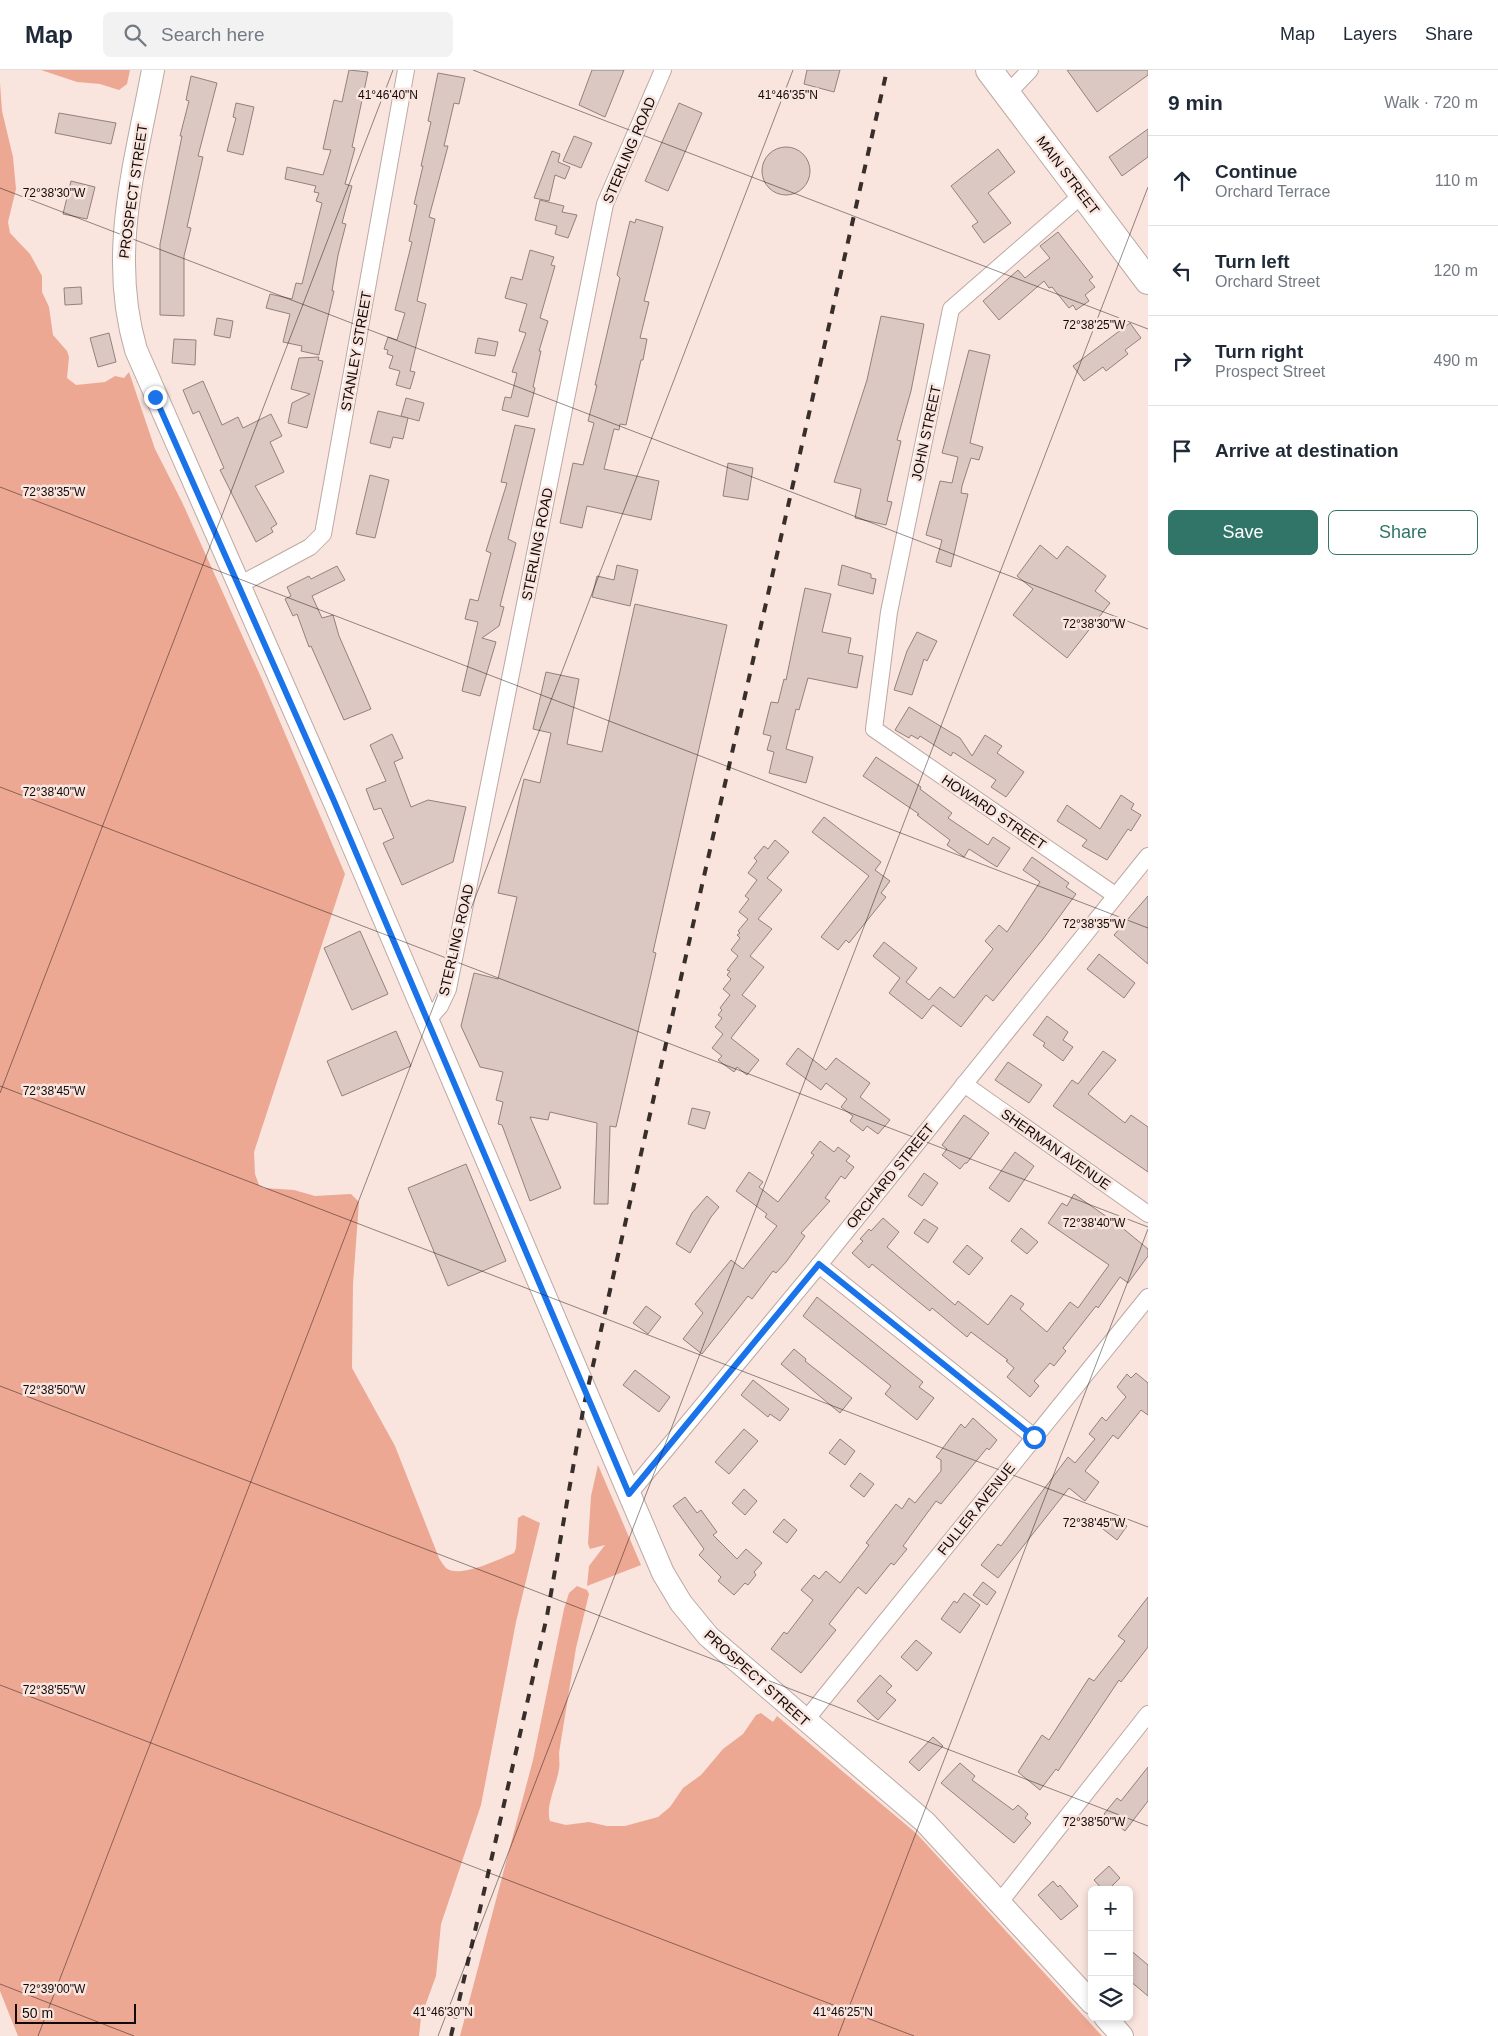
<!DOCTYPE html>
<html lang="en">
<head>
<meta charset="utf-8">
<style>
	body { margin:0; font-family:Arial,sans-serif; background:#f2f2f3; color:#1f2937 }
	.controls { position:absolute; right:15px; bottom:15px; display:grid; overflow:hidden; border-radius:8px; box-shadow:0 2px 8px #0003 }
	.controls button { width:45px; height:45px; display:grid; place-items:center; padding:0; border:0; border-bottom:1px solid #e0e1e3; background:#fff; color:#1f2937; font:25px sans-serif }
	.scale { position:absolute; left:15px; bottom:12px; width:121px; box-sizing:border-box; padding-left:5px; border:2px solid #100a08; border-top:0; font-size:14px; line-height:18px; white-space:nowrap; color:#100a08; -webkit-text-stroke:4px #f9e4de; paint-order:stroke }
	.stop { position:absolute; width:15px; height:15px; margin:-11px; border:4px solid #1a73e8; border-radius:50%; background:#fff }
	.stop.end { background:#1a73e8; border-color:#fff; box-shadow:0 1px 5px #0008 }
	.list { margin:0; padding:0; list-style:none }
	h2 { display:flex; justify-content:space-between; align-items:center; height:65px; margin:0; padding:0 20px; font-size:21px }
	h2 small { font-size:16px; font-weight:400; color:#747a83 }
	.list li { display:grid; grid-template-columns:32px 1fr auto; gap:15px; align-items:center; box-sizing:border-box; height:90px; padding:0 20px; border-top:1px solid #e0e1e3 }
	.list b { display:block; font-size:19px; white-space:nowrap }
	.list p { margin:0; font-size:16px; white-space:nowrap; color:#747a83 }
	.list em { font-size:16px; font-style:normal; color:#747a83 }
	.actions { display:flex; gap:10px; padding:15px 20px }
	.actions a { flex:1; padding:11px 0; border:1px solid #307568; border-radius:8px; text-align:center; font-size:18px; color:#307568 }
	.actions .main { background:#307568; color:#fff }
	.icon { flex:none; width:28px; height:28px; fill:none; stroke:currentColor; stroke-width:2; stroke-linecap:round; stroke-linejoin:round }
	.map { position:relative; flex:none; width:1148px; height:1966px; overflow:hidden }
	header { display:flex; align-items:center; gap:30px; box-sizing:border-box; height:70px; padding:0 25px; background:#fff; border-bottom:1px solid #e0e1e3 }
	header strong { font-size:24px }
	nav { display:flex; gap:28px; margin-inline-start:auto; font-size:18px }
	.search { width:350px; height:45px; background:#f2f2f3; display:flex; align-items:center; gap:12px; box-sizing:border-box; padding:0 18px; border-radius:8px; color:#747a83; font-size:19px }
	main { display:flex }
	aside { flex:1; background:#fff }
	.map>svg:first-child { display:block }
</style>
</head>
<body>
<header>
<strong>Map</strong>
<div class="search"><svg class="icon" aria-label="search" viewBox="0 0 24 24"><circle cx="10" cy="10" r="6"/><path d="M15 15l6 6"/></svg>Search here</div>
<nav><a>Map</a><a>Layers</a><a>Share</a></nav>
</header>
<main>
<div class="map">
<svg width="1148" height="1966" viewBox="0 0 1148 1966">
	<rect width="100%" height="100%" fill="#f9e4de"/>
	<!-- green -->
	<g fill="#eda894">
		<polygon points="41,0 130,0 127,14 119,20 100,14 77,12"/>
		<path d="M0,13l2,28 11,46 3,32 -8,33 2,11 20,21 12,22v16l7,15 4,28 14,16 2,6 -2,21 9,7 29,-3 10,-6 9,2 5,-6 26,77 27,53 78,173 85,199 -91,278 1,22 4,11 5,3 30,2 21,6 36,-2 8,8 -6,82 -1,84 43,78 44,112c2,3 4,7 7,10 13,11 53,-9 68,-15l2,-5 2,-30 5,-3 17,8 -24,99 -35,183 -40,119 -5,52 -15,41 -2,19h-401l-18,-45z"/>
		<polygon points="598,1395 641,1495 587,1516 589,1496 605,1475 590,1479 588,1474 591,1426"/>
		<path d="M577,1516l10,4 2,4 -13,54 -17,105c0,5 1,11 0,16 -2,15 -14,37 -9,52l16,4 23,-3 18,4h18l33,-9 12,-10 13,-19 18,-13 22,-26 20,-15 13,-19 5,-2 12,9 4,-6 140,118 185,202h-642l73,-276 31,-151 5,-16z"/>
	</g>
	<!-- building -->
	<g fill="#dcc8c2" stroke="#94817b">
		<polygon points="349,0 368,2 352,77 355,78 345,114 352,116 342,153 346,154 338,185 332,221 334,221 319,285 301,281 302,276 283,272 290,244 266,238 270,224 292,229 296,213 302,214 322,133 316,131 319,123 314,122 316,116 285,109 287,97 323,105 331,80 323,79 334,30 342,32"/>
		<polygon points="592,0 624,0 605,47 579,35"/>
		<polygon points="807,0 840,0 834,22 804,14"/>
		<polygon points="1067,0 1148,0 1148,5 1097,42"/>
		<polygon points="438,3 465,8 459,34 454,33 444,76 448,76 429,147 435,149 417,231 426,234 410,301 415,302 410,319 396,315 400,301 389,298 393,286 387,284 388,280 384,279 388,267 397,270 405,243 395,240 412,172 409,171 417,135 414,134 423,96 421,96 431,52 428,51"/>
		<polygon points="191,6 217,13 198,86 203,87 187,157 191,158 184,186 184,246 160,245 160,174 182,66 180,66 189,31 186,30"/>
		<polygon points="236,33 254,37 243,85 227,81 236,48 233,47"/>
		<polygon points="679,33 702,43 668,121 645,111"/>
		<polygon points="59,43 116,53 111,74 55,63"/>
		<polygon points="1148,59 1148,87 1122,106 1109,87"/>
		<polygon points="574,66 592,73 581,98 563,91"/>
		<circle cx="786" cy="101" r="24"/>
		<polygon points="998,79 1015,102 988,123 1011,153 984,173 972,156 978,152 951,116"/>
		<polygon points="552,81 560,84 558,92 570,97 565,109 555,105 549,131 534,128"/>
		<polygon points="71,111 95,117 87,149 63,144"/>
		<polygon points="540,130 564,136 562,142 577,145 568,168 555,164 557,156 535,150"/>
		<polygon points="636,149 663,157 644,231 649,232 640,268 647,269 643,290 641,290 626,355 620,354 619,360 614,359 604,399 659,411 651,450 587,436 582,458 560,453 573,393 583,395 594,353 588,351 597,315 595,315 620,208 617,205 630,151 635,153"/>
		<polygon points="1058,162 1093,207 1089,210 1095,217 1085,225 1089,231 1076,240 1073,235 1069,238 1052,217 1049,218 1044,211 999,250 983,231 1018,200 1025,208 1050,188 1040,176"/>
		<polygon points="530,180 554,187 551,195 555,196 540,248 548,251 539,281 541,281 533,317 535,318 528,347 502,340 505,327 511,328 517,303 512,302 526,263 519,261 527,234 505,228 511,207 522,210"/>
		<polygon points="81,217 82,234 65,235 64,218"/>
		<polygon points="881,246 924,254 911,321 897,370 901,371 887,431 892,432 886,455 855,448 861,419 834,412 867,310"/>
		<polygon points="217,248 233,251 230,268 214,265"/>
		<polygon points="1130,253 1141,268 1125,280 1128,284 1106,301 1103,297 1084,311 1073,296"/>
		<polygon points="109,263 116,292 98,297 90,268"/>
		<polygon points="478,268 498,272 495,286 475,283"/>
		<polygon points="174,269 196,270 195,295 172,293"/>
		<polygon points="969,280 990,285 970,373 983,377 979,390 971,388 962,416 961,423 968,424 951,497 936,492 942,470 926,465 940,411 952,413 958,387 942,383"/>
		<polygon points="319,287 318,290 323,291 307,358 288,353 292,333 310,324 291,319 299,288"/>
		<polygon points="203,311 222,355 238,347 243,358 271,344 282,366 270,372 284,402 255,416 277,454 271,458 273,462 256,472 220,400 224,398 199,341 193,344 183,320"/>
		<polygon points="406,328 424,333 419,351 401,346"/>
		<polygon points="378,341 408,348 403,369 393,367 390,378 370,373"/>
		<polygon points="515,355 535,359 508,469 516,473 500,536 504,537 499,556 482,568 496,572 480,626 462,621 478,552 465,549 470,529 478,531 491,483 486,481 507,413 501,412"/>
		<polygon points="728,393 753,398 748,430 723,426"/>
		<polygon points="370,405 389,410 375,468 356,464"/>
		<polygon points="1040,475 1057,489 1067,476 1106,506 1095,521 1110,533 1067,588 1013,545 1033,519 1017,506"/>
		<polygon points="617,495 638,500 630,536 592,527 597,506 614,510"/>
		<polygon points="842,495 871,504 871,508 876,509 873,524 838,515"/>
		<polygon points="337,496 345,510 312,526 322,548 333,545 339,566 371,639 344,650 311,576 309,577 297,544 293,546 285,529 291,526 287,517 309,506 311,509"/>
		<polygon points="805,518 831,524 822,562 851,568 848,583 863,586 857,618 808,608 799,640 796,639 786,679 813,687 806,713 769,703 774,682 767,680 771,666 763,664 771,632 778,633 784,609 786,610"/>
		<polygon points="635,534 727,555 653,882 656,883 616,1057 610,1056 608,1134 594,1134 597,1053 550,1042 548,1050 530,1047 561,1118 530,1131 502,1055 498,1054 503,1032 496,1030 503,1002 480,997 461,956 474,903 498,909 517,827 498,823 524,709 540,713 551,663 533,659 546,602 579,609 567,674 602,682"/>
		<polygon points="917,562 937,571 927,591 924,589 912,625 894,620 907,581"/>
		<polygon points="909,637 960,668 972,686 985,665 1002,676 997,683 1024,702 1006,727 991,717 996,710 953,682 951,686 920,666 918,669 911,665 909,668 895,660"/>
		<polygon points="392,664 403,688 394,692 411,737 428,730 466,737 453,792 402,815 383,773 394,768 381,738 374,740 366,719 386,711 370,675"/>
		<polygon points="876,687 921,717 920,719 952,743 948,748 988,775 993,767 1010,778 997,797 969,779 964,787 947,775 950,770 917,745 919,744 863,706"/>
		<polygon points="1121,725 1134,734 1131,739 1141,745 1131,761 1128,759 1107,790 1082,776 1087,770 1057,751 1067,735 1100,759"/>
		<polygon points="824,747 881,792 875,800 890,811 881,823 886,827 849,873 846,870 838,880 821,867 869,806 812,762"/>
		<polygon points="775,770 789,782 767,808 782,820 758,849 772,859 750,886 764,897 742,925 756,936 731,968 759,990 747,1005 737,997 734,1002 718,990 722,986 712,978 723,964 715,957 722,948 718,945 722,940 720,938 730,925 723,919 731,909 727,905 730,901 727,900 738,886 731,880 740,868 737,865 740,863 738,861 748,849 739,842 749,829 745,826 757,810 748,803 757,791 754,788 764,776 768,779"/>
		<polygon points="1032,787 1069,813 1066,817 1076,824 1043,869 993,931 986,925 961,957 933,935 922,949 889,923 900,908 873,886 884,872 917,898 906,912 929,930 940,917 954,928 993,879 985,871 999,855 1007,862 1040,812 1023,800"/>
		<polygon points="1148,826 1148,894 1114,865"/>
		<polygon points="360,861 388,924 352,940 324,878"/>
		<polygon points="1099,884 1135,913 1124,928 1087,899"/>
		<polygon points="1047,946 1068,962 1063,970 1073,977 1063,991 1043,976 1045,973 1033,965"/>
		<polygon points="396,961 411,996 342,1026 327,991"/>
		<polygon points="798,978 826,1000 836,988 870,1013 860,1027 890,1050 878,1064 867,1056 863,1061 850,1051 853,1046 841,1037 847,1029 826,1013 821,1020 786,994"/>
		<polygon points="1103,981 1116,990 1088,1024 1125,1053 1131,1045 1148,1057 1148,1102 1053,1036 1072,1010 1078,1014"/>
		<polygon points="1008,992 1042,1015 1029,1033 995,1010"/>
		<polygon points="692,1038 710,1042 705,1059 688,1054"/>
		<polygon points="964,1045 989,1063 967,1093 965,1093 960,1099 942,1085 947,1079 942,1075"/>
		<polygon points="820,1071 834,1082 838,1077 850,1086 846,1091 854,1097 845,1109 841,1106 825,1128 830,1131 801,1163 805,1166 786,1192 776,1203 773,1201 752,1229 748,1226 702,1284 683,1269 703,1243 695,1234 731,1190 743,1199 777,1156 765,1147 767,1144 736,1121 749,1102 763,1112 759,1117 778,1132 814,1085 811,1083"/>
		<polygon points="1015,1082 1034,1096 1009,1132 989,1118"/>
		<polygon points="466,1094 506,1191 448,1216 408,1118"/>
		<polygon points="924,1103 938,1113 922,1136 908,1126"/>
		<polygon points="1074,1124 1120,1156 1148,1179 1148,1186 1128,1213 1120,1207 1098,1238 1096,1236 1063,1278 1066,1281 1054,1296 1050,1293 1034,1311 1039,1316 1030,1327 1007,1307 1014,1298 1006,1291 1008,1290 971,1262 967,1267 932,1238 930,1241 872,1194 869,1198 852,1183 863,1171 860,1169 869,1159 871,1161 883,1148 899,1162 887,1177 955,1235 958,1231 988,1255 1011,1225 1024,1234 1020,1239 1047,1262 1070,1232 1078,1238 1109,1195 1048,1153 1062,1133 1067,1136"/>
		<polygon points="707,1126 719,1137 711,1147 690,1183 676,1174 692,1143"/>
		<polygon points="924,1149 938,1158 928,1173 914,1163"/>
		<polygon points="1021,1158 1038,1172 1027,1184 1011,1171"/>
		<polygon points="967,1175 983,1188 969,1205 953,1192"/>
		<polygon points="817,1227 923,1312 919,1317 934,1328 917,1350 885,1324 891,1316 803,1246"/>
		<polygon points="646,1236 661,1247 648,1264 633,1253"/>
		<polygon points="794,1279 806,1289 805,1291 852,1328 840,1343 781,1294"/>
		<polygon points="635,1300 670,1327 659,1342 623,1315"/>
		<polygon points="1136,1303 1148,1313 1148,1345 1141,1340 1118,1369 1113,1365 1085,1401 1099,1412 1085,1431 1069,1418 998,1508 981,1495 998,1474 1001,1476 1068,1387 1075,1393 1095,1369 1089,1364 1102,1347 1106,1351 1126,1327 1117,1317 1127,1304 1131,1308"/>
		<polygon points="753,1310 789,1339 780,1351 770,1344 768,1347 741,1325"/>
		<polygon points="973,1348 997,1370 989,1380 987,1378 941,1434 936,1431 903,1476 907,1479 894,1495 891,1493 866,1524 858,1517 829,1554 836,1560 801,1603 771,1579 784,1562 787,1564 813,1530 801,1520 814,1505 819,1509 826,1501 840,1513 869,1475 866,1473 896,1434 902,1439 909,1428 915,1433 941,1401 941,1390 936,1387 961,1354 965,1358"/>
		<polygon points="744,1359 758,1371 729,1404 715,1392"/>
		<polygon points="840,1369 855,1381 845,1395 829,1383"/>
		<polygon points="860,1403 874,1414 864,1427 850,1416"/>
		<polygon points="744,1419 757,1431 745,1445 732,1433"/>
		<polygon points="685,1427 697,1443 701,1440 717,1462 713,1465 737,1489 746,1479 762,1493 754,1502 756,1505 748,1515 745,1513 734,1525 718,1511 721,1507 699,1485 704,1479 673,1436"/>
		<polygon points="1113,1446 1127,1456 1117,1470 1103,1459"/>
		<polygon points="784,1449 797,1460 787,1473 773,1462"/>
		<polygon points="983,1512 996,1522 987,1535 973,1525"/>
		<polygon points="964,1523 980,1535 960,1563 941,1549 954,1531 957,1533"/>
		<polygon points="1148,1527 1148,1577 1121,1612 1119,1610 1058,1701 1056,1699 1040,1720 1018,1702 1042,1665 1049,1670 1089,1608 1094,1611 1125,1571 1118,1566"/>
		<polygon points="916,1570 932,1583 917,1601 901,1587"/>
		<polygon points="880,1605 892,1616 886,1622 896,1630 878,1650 857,1631"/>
		<polygon points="933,1667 943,1676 919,1701 909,1692"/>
		<polygon points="960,1693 975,1706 972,1710 1013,1740 1018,1735 1028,1744 1025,1748 1031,1753 1014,1773 941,1713"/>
		<polygon points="1148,1697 1148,1731 1125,1761 1104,1744 1117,1728 1121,1731"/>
		<polygon points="1109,1796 1120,1808 1108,1820 1103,1820 1094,1810"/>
		<polygon points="1053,1811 1058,1817 1060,1815 1078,1836 1061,1850 1038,1825"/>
		<polygon points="1129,1879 1148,1895 1148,1926 1129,1910"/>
	</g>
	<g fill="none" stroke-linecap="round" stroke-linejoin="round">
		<defs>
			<g id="minor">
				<polyline points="1007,24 1030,0"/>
				<polyline points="1083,124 951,239 889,542 874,659 1115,825"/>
				<polyline points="239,515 310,477 323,464 406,0"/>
				<polyline points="427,951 440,936 448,919 605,134 663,0"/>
				<polyline points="964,1014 1148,1144"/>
				<polyline points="819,1195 1034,1367"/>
				<polyline points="629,1424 819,1195 1148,786"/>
				<polyline points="805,1651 1148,1227"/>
				<polyline points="1000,1832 1148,1644"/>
			</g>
			<g id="secondary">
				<path d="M153,0c-18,96 -45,184 -17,280l198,451 329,772 18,30 27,33 217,186 167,181"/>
				<polyline points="1105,1947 1122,1966"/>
			</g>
			<polyline id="trunk" points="989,0 1148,211"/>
		</defs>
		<!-- minor casing -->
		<use href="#minor" stroke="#bca9a3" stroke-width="18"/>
		<!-- secondary casing -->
		<use href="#secondary" stroke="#bca9a3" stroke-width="24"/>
		<!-- trunk casing -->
		<use href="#trunk" stroke="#bca9a3" stroke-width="28"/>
		<!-- minor -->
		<use href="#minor" stroke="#fff" stroke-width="16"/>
		<!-- secondary -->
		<use href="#secondary" stroke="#fff" stroke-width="22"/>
		<!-- trunk -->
		<use href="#trunk" stroke="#fff" stroke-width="26"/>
		<!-- rail -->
		<polyline stroke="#382f2d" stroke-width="4" stroke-dasharray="9 9" stroke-linecap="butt" points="451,1966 547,1546 584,1335 887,0"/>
	</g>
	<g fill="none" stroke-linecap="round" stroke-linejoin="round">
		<!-- route -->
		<polyline stroke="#1a73e8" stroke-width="6" points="155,327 334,731 629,1424 819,1194 1034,1367"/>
	</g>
	<!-- ticks -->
	<path fill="none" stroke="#100a08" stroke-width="1" stroke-opacity="0.45" d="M473,0l675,259M0,118l1148,441M0,417l1148,441M0,717l1148,440M0,1016l1148,441M0,1023l393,-1023M0,1316l1148,440M0,1615l914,351M0,1914l134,52M38,1966l755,-1966M438,1966l710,-1849M838,1966l310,-807"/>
	<g text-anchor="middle" stroke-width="5" stroke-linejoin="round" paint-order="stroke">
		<!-- street labels -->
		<g font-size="14" fill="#100a08" stroke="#f9e4de">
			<text transform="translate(629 80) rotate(-67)" y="5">STERLING ROAD</text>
			<text transform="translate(1068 105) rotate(53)" y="5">MAIN STREET</text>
			<text transform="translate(133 121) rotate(-82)" y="5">PROSPECT STREET</text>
			<text transform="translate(356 281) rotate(-80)" y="5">STANLEY STREET</text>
			<text transform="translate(926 363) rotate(-78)" y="5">JOHN STREET</text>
			<text transform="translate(537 474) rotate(-79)" y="5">STERLING ROAD</text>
			<text transform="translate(994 742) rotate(34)" y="5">HOWARD STREET</text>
			<text transform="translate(456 870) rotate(-77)" y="5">STERLING ROAD</text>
			<text transform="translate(1056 1079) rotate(35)" y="5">SHERMAN AVENUE</text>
			<text transform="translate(890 1106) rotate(-51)" y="5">ORCHARD STREET</text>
			<text transform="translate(976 1439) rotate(-51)" y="5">FULLER AVENUE</text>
			<text transform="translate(757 1608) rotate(42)" y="5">PROSPECT STREET</text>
		</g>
	</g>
	<g font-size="12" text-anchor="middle" fill="#100a08" stroke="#f9e4de" stroke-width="5" stroke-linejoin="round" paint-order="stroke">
		<text x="388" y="29">41°46'40"N</text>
		<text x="788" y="29">41°46'35"N</text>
		<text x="54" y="127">72°38'30"W</text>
		<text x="1094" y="259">72°38'25"W</text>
		<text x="54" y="426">72°38'35"W</text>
		<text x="1094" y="558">72°38'30"W</text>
		<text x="54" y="726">72°38'40"W</text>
		<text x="1094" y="858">72°38'35"W</text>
		<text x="54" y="1025">72°38'45"W</text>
		<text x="1094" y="1157">72°38'40"W</text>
		<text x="54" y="1324">72°38'50"W</text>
		<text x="1094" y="1457">72°38'45"W</text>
		<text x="54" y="1624">72°38'55"W</text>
		<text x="1094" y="1756">72°38'50"W</text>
		<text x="54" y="1923">72°39'00"W</text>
		<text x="443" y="1946">41°46'30"N</text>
		<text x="843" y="1946">41°46'25"N</text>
	</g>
</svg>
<div class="controls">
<button>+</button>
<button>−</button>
<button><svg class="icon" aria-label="layers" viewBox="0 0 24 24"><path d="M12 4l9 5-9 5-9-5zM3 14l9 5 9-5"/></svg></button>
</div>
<div class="scale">50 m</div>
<div class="stop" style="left:1034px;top:1367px"></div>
<div class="stop end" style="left:155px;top:327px"></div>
</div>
<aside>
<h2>9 min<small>Walk · 720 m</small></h2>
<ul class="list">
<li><svg class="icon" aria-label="ahead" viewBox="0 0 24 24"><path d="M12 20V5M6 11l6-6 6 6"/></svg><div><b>Continue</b><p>Orchard Terrace</p></div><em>110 m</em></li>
<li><svg class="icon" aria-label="left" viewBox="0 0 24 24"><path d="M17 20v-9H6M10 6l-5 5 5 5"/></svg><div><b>Turn left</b><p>Orchard Street</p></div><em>120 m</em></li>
<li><svg class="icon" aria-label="right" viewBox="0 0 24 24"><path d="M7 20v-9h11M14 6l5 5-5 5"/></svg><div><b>Turn right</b><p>Prospect Street</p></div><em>490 m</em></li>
<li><svg class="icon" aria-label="arrive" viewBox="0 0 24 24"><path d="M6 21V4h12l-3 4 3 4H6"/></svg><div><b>Arrive at destination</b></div></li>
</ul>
<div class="actions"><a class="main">Save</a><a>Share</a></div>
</aside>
</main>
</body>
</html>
